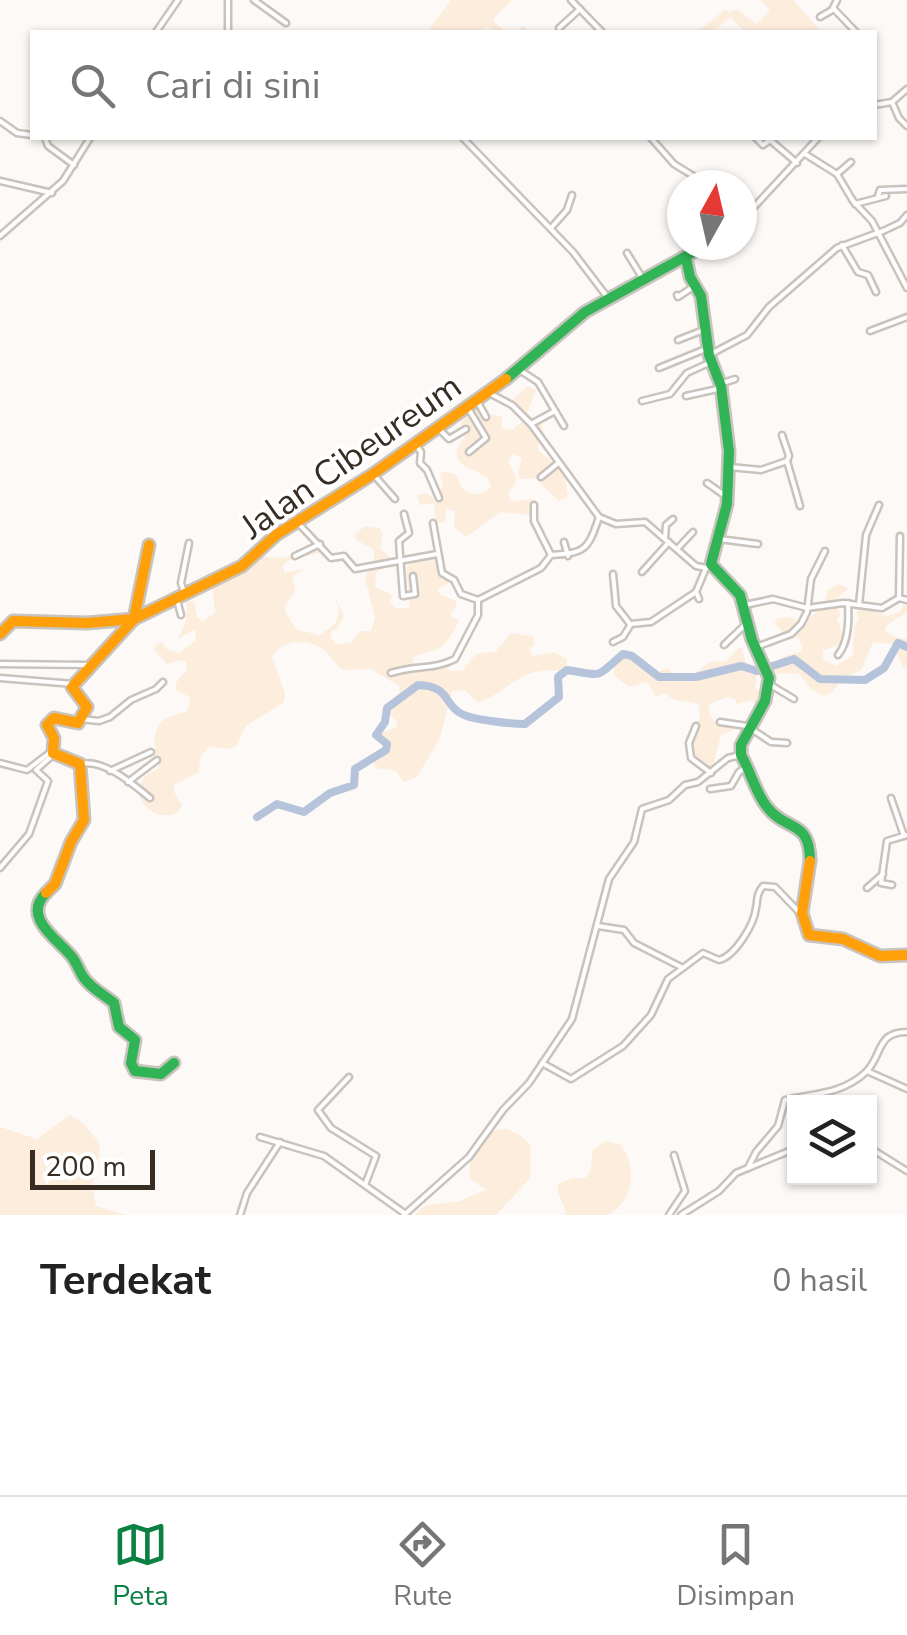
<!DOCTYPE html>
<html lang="id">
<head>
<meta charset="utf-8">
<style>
	body { margin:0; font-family:"Nunito Sans",sans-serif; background:#f6f6f6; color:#222 }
	.controls { position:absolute; right:30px; bottom:30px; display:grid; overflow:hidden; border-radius:0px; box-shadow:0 2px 8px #0004 }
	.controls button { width:90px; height:90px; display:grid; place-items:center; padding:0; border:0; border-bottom:2px solid #e0e0e0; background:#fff; color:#222; font:50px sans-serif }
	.compass { position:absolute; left:667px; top:170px; width:90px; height:90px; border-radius:50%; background:#fff; box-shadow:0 2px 8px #0004; rotate:8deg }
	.scale { position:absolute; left:30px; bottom:25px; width:125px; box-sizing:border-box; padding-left:10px; border:5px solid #372d22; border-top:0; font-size:28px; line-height:35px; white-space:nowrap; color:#372d22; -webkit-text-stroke:8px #fff; paint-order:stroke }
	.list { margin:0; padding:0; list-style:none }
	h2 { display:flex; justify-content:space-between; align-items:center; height:130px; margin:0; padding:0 40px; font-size:42px }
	h2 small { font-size:32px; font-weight:400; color:#767676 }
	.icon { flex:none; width:55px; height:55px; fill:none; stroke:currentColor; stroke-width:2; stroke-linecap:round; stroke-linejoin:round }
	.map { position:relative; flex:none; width:907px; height:1215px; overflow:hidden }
	.search { position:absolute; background:#fff; box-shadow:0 2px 8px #0004; left:30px; right:30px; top:30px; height:110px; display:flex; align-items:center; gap:25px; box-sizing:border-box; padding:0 35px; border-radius:0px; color:#767676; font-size:38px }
	.sheet { height:280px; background:#fff }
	nav { display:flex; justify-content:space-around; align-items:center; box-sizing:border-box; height:140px; border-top:2px solid #e0e0e0; background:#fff; font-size:28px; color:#767676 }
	nav a { display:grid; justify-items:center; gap:5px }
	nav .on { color:#0b8043 }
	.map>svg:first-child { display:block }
</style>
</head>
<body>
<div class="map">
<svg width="907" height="1215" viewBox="0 0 907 1215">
	<rect width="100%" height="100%" fill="#fcf9f6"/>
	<!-- green -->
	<g fill="#fdeddd">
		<polygon points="451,0 512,0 494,18 494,22 506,32 519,30 523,26 530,32 495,32 487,26 481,32 435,32 430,28"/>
		<polygon points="760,0 793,0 822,32 746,32 730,18 712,32 697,32 726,9 729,13 737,9 757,24 770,10"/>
		<path d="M528,386l8,4 -9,23 15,12 2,13 -6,7v5l19,16 1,5 3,-2v5l3,-1 4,23 -9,5 -24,-23 -15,1 -2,-5 4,-16 -10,-4 -4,8 9,17 -9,16 4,7 20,-3 4,3 -5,13 -30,-3 -35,25 -12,-10 1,-16 -9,-2 -1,13 -9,1 -2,-20 -14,2 -3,-10 9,-2 8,5 9,-12 -3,-10 2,-5 14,4c3,3 3,8 6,12 7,10 22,9 29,0l-3,-9c-16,-11 -46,-15 -23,-40l-5,-19 1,-11 17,-9 10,15 14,2v13l10,1 11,-9 -15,-17z"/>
		<path d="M365,526l15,2 3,7 -3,14 11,9 -15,15 -1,14 17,8 -2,8 5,5h14c5,-25 -20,-55 27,-50v4l13,14 -1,7 -10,6 2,6 15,5 2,7 -5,4 -1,6 8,3c-3,7 -12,25 -21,29 -9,5 -16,2 -25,9l1,8 9,5 14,-9 13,9 13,-1 13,-16 20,-3 15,-18 22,4 2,7 -5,5 2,7 21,-4 14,7v7l-6,5c-39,-6 -52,20 -83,32l-13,-13 -13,1 -12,47 -23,39 -14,5 -7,-11 -20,-3 -2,-6c10,-6 15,-8 16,-20l-11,-8 18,-7v-6l-10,-9 14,-14 -2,-12 -28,-17 -28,1c-10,-7 -14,-19 -25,-24 -16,-7 -37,-5 -46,11l13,36 -1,9 -38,24 -10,20 -7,3 -19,-3 -10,11 -1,15 -25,13v7l8,13 -4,7c-24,12 -50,-14 -33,-35 4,-4 9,-6 14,-9 -2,-12 -11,-38 5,-48 6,-4 16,-6 24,-10l2,-13 -13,-6 -2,-7 12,-15 -1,-7 -5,-2 -14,4 -13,-14 2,-6 6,-2 4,7 13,4 17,-12 -1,-12 -17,10 8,-18 1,-20 7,1 3,15 6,4 12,-8 -3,-29 6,-13 37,-15 30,2 26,-15 12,9 -34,8 -6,5 1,8 20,-4 -12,8 3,14 -10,15 1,7 11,17 23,5 16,-12 3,-13 -5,-14 10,19 -6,13 -7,3v7l5,6 15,-1 9,-12h11l4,-13 -10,-39c3,-13 13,-15 8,-30l-17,-9 -1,-6z"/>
		<path d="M838,584l10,4 -14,14 7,13 -4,4 7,20 -7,7 -14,4v10l14,6 16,-11 1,-28 5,-8 -6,-15 4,8 11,-6 17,11 14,-5 8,-13v13l-21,14 -1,5 9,6 13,2v28l-3,2 -12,-25 -19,-2 -12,28 -18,8 -10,13 -9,5 -13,-7 -12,-15 -23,-1 -4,-3 10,-13 18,-5 3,-4 -5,-11 -15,4 -3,-4 1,-8 -7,-5 4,-6 13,-1 9,6c15,-8 25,-15 27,-32z"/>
		<path d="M741,646l4,15 12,8 -2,19 8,7h-4l6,5 -6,1 6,4 -4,4 -10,-9 -15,4v-5l-8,-2 -18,7 -2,5 4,10 7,7 10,-3 10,4 -18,8 -9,34 -10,3c-16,-22 -23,-32 -2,-54l-1,-14 -27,-5 -7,-6 -9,4 -9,-15 -18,5 -15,-12c-1,-9 3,-20 13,-22l11,2 19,18 10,-5 7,7 16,2 20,-15 16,-1z"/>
		<polygon points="70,1115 84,1124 100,1144 97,1171 92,1184 96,1206 126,1215 0,1215 0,1127 37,1139"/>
		<polygon points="507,1129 521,1136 531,1146 530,1178 496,1215 414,1215 425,1206 459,1201 486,1190 469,1178 470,1162 492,1131"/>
		<path d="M605,1141l15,3c18,22 14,57 -12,71h-43c1,-12 -9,-19 -7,-31l14,-6h13l5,-6 3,-22z"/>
	</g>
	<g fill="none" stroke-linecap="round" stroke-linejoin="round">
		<!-- river -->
		<path stroke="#b6c4db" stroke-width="8" d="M257,817l20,-13 27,8 26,-19 24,-8 1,-16 31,-19 1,-6 -11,-9 9,-13 2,-14 31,-23c33,1 25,20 44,29 11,6 50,10 63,10l34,-27 -1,-20 9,-7c38,6 27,9 56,-16l9,2 27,21h37l45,-11 16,5 37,-12 26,20 45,1 19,-12 14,-25 9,4"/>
		<defs>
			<g id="street">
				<polyline points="254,0 286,23"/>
				<polyline points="571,0 602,32"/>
				<polyline points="837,0 833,8 856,32"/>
				<polyline points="820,17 834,9"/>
				<polyline points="559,28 580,9"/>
				<polyline points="156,32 178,0"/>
				<polyline points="228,32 228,0"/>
				<polyline points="892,102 899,118 907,126"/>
				<polyline points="874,105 892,102 907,89"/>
				<polyline points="0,121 17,133 32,135"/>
				<polyline points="45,138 48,146 74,165"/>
				<polyline points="463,138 573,252 608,298"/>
				<polyline points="651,138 674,164 708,185"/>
				<polyline points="756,138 763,145 770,140"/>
				<polyline points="772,138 770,140 797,163"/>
				<polyline points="805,154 837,174 853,201 872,221 907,288"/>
				<polyline points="837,174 851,162"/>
				<polyline points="0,181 52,193"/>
				<polyline points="878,196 880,190 907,189"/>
				<polyline points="855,204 886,196"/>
				<polyline points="742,220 818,138"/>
				<polyline points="551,228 567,210 572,195"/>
				<polyline points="0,236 63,181 90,138"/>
				<polyline points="842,245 858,272 868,275 876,292"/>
				<polyline points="627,253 643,279"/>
				<polyline points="677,295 678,297 696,285"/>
				<polyline points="870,331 907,317"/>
				<polyline points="678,340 706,329"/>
				<polyline points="709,355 747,335 769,307 837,248 883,231 900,223 907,215"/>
				<polyline points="659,368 708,348"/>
				<polyline points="518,369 538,382 564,426"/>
				<polyline points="720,384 735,379"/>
				<polyline points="491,394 512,405 531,424 599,517 616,524 645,522 696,566 706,568 711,564"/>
				<polyline points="686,396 722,388"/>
				<polyline points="477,401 486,417"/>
				<polyline points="642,401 670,394 687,373 711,362"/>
				<polyline points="468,408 486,438 469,452"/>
				<polyline points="531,424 555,411"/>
				<polyline points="438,428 449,439 466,429"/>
				<polyline points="782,435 789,456 787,461"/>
				<polyline points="415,444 421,452 420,463 427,470 439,498"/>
				<polyline points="730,467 761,470 787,461 800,506"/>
				<polyline points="373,474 395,499"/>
				<polyline points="541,477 557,464"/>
				<polyline points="707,483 727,497"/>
				<polyline points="534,505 534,521 551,555"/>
				<polyline points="404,514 409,533 399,541 403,596 415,594 413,576"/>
				<polyline points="298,523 331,558 344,556 355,569 437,554"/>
				<polyline points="433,523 442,573 454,580 461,594 478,600"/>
				<polyline points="665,538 666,525 673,519"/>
				<polyline points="719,539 758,544"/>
				<polyline points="564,542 568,556"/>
				<polyline points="677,549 693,532"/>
				<polyline points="295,556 320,544"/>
				<polyline points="642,572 669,542"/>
				<polyline points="613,574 616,606 630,624"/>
				<polyline points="184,592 181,583 189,543"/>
				<polyline points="899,598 900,536"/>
				<polyline points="699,599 696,592 706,568"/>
				<polyline points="177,600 181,615"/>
				<polyline points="745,605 773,599 807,608 843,603 882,608 899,598 907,600"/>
				<polyline points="859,605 866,535 879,505"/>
				<polyline points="613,642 623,637 631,624 651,622 696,592"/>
				<polyline points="724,645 748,622"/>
				<polyline points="756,647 791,634 801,624 807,612 811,579 825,551"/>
				<path d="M838,655c11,-13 11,-35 10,-52"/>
				<polyline points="0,664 90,665"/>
				<path d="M391,673c24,-8 43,-3 64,-14l23,-44v-15l63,-32 10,-13c33,-2 37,-4 48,-38"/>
				<polyline points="0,678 74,684"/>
				<polyline points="769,684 794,699"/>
				<polyline points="81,719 99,721 110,717 131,700 156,689 163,682"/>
				<polyline points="720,722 747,726 771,742 787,743"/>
				<polyline points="696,726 689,743 691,758 711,773"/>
				<polyline points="0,763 27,770 52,751"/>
				<path d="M81,764c23,-5 52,20 69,34"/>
				<polyline points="110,771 151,752"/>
				<polyline points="128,782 157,760"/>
				<polyline points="710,789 731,786 739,772 748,766"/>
				<polyline points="891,798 904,836"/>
				<polyline points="0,868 29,834 48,781 36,770 54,754"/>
				<polyline points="892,885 881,883 887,841 907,835"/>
				<polyline points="867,888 883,874"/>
				<polyline points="598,926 624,930 634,943 681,967"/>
				<path d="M542,1063l29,16 52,-33 28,-31 17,-36 35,-26 16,7c16,-4 35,-35 37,-52 2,-10 0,-13 7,-22l12,1 25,26"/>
				<polyline points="867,1071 907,1089"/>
				<polyline points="349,1077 318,1110 331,1128 376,1156 365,1185"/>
				<polyline points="260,1137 324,1156 404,1213"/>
				<polyline points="870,1148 907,1171"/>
				<path d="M748,1168l8,-16 22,-26 7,-26c29,-7 56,-5 81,-28 17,-17 10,-40 41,-40"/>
				<polyline points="240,1215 247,1193 280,1142"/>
				<polyline points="404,1215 469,1157 503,1110 529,1083 572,1019 609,879 634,842 642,809 669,800 685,785 698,782 728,758 741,755"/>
				<polyline points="669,1215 685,1191 674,1155"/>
				<polyline points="681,1215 719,1191 736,1173 794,1149"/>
			</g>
			<g id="fast">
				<path d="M686,258l4,19 11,19 8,59 12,31 8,65 -2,53 -16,60 29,31 12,45 17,38 -4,23 -24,44v10c10,17 14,37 26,52 19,25 43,12 43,54"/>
				<polyline points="506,379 585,312 706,245"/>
				<path d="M46,893c-25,25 13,47 26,64 5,6 7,14 12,21 7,10 20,17 30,25l5,24 16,13 -4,23 4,8 26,3 13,-11"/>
			</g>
			<g id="slow">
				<polyline points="0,634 13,621 87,623 134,619 242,566 276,535 373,474 506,379"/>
				<polyline points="810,861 802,913 809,935 843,939 880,956 907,955"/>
				<polyline points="46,893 55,884 71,842 84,820 80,764 53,753 54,738 47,725 54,718 78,723 87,707 72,687 134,619 149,545"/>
			</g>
		</defs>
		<!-- street casing -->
		<use href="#street" stroke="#c9c3bd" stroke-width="9"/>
		<!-- fast casing -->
		<use href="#fast" stroke="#c9c3bd" stroke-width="15"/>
		<!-- slow casing -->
		<use href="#slow" stroke="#c9c3bd" stroke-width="15"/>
		<!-- street -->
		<use href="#street" stroke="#fffefe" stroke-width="4"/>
		<!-- fast -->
		<use href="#fast" stroke="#30b455" stroke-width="10"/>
		<!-- slow -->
		<use href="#slow" stroke="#ff9f0a" stroke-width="10"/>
	</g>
	<g text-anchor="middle" stroke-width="8" stroke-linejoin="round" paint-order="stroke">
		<!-- street labels -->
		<g font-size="35" fill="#372d22" stroke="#fff">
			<text transform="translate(351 456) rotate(-35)" y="12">Jalan Cibeureum</text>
		</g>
	</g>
</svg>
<div class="controls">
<button><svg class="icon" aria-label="layers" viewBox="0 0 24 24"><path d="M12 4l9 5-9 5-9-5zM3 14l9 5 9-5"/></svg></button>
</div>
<svg class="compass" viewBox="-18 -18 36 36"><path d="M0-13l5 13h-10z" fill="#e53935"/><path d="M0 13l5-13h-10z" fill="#767676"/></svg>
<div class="scale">200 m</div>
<div class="search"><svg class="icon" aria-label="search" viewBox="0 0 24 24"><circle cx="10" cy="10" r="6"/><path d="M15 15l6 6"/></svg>Cari di sini</div>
</div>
<section class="sheet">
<h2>Terdekat<small>0 hasil</small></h2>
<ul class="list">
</ul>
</section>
<nav>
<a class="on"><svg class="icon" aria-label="map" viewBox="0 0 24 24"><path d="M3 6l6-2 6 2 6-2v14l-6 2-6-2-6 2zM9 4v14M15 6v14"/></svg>Peta</a>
<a><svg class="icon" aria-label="directions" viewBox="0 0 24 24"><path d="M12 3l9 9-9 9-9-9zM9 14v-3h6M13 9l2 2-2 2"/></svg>Rute</a>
<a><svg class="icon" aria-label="saved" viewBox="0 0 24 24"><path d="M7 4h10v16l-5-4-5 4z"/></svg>Disimpan</a>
</nav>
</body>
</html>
